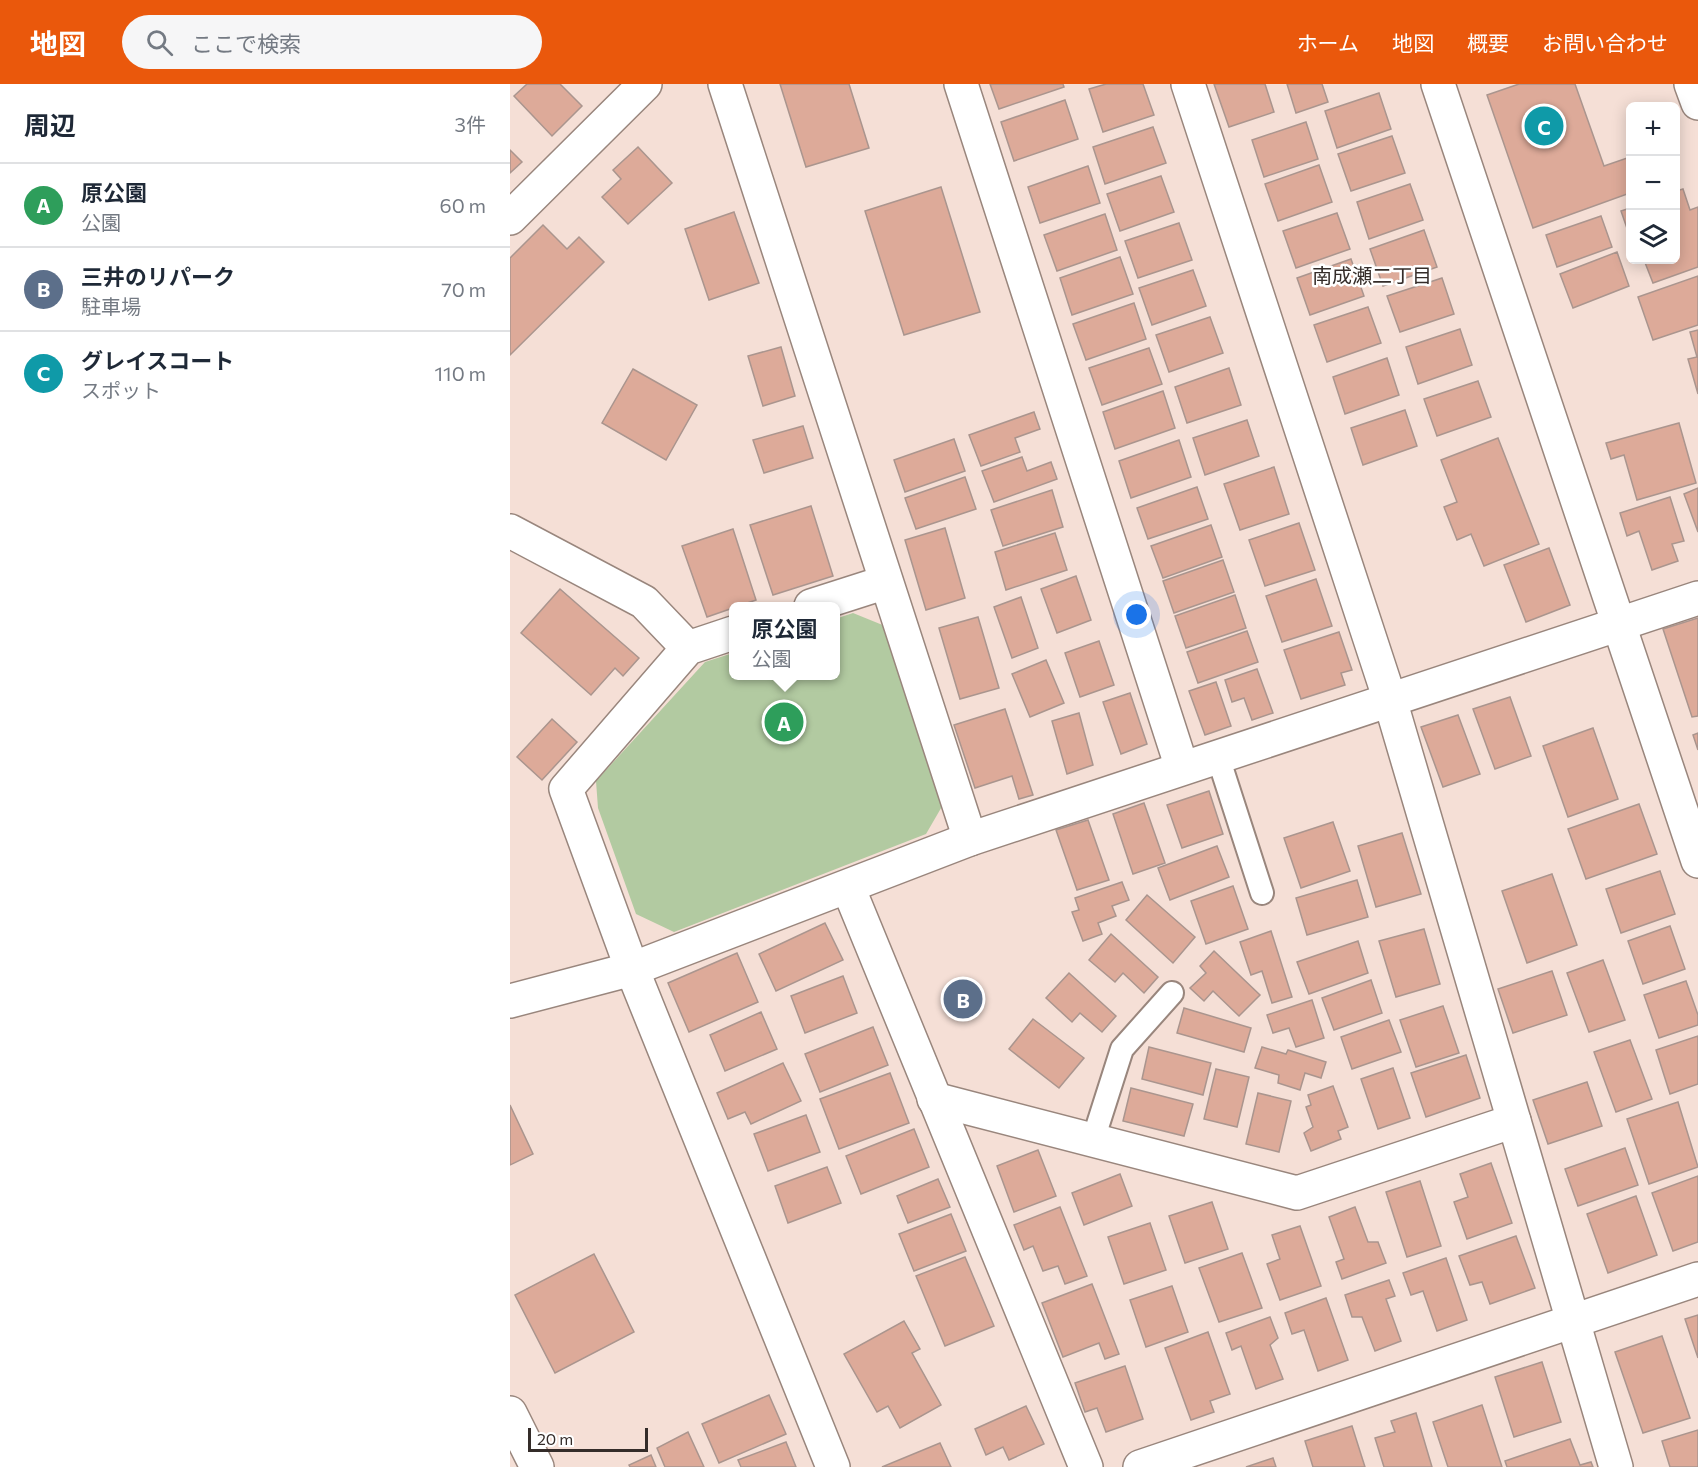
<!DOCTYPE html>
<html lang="ja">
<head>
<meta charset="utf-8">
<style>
	body { margin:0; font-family:Commissioner,"Noto Sans JP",sans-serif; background:#f6f6f7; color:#1f2937 }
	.controls { position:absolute; right:18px; top:18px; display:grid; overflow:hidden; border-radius:9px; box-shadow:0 3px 15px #0003 }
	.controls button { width:54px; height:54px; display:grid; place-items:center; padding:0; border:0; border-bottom:2px solid #e0e1e3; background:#fff; color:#1f2937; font:30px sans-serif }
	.scale { position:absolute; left:18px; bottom:15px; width:120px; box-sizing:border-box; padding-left:6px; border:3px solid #342c29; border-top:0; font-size:16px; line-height:21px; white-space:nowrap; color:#342c29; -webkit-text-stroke:4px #fff; paint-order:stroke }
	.you { position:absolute; left:627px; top:531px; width:21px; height:21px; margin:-15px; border:4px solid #fff; border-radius:50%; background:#1a73e8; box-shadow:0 0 0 9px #1a73e833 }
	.badge { display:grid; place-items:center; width:39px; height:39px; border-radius:50%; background:#ea580c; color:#fff; font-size:20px; font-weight:700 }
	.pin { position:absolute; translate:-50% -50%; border:3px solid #fff; box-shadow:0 2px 6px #0006 }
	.popup { position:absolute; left:219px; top:518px; width:111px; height:78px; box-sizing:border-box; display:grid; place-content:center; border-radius:9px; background:#fff; filter:drop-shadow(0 2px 4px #0005); font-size:20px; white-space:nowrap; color:#747a83 }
	.popup b { font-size:22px; color:#1f2937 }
	.popup::after { content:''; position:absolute; left:50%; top:100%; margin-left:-12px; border:12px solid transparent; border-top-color:#fff }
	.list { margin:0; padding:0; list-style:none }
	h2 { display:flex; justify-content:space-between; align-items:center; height:78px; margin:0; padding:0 24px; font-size:26px }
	h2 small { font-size:20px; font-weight:400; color:#747a83 }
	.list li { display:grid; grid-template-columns:39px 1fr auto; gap:18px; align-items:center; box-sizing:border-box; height:84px; padding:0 24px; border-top:2px solid #e0e1e3 }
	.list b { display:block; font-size:22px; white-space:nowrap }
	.list p { margin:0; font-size:20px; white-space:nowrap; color:#747a83 }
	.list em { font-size:20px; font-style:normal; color:#747a83 }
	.icon { flex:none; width:33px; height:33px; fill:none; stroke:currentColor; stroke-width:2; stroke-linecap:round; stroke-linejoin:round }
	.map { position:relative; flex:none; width:1188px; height:1383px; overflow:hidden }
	header { display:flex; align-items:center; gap:36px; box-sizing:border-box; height:84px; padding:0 30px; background:#ea580c; color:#fff }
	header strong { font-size:28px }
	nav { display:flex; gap:33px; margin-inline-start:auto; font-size:21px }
	.search { width:420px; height:54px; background:#f6f6f7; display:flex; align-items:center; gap:15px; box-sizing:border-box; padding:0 21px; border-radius:33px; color:#747a83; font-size:22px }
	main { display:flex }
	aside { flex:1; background:#fff }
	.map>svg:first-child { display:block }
</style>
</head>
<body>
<header>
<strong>地図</strong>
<div class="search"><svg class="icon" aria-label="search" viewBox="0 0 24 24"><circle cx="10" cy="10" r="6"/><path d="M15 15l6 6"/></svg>ここで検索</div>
<nav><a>ホーム</a><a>地図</a><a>概要</a><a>お問い合わせ</a></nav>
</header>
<main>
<aside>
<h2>周辺<small>3件</small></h2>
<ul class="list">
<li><span class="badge" style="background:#2e9e5b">A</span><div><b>原公園</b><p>公園</p></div><em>60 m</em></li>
<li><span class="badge" style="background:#5c6f8a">B</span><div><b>三井のリパーク</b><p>駐車場</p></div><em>70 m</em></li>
<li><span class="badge" style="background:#0f9aa8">C</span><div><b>グレイスコート</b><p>スポット</p></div><em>110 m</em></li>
</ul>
</aside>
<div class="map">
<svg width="1188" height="1383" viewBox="0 0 1188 1383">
	<rect width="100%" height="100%" fill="#f5dfd6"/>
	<!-- green -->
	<polygon fill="#b2caa1" points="343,529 375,542 434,719 416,750 164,848 126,830 88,724 86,697 195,578 223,569 223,592 325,592 325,535"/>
	<!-- building -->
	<g fill="#da9" stroke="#aa958e" stroke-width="1.5">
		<polygon points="17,0 50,0 72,22 42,52 4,12"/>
		<polygon points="270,0 339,0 359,64 296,83"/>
		<polygon points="480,0 553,0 554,3 489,25"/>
		<polygon points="596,0 633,0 644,31 593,48 579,5"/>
		<polygon points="704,0 755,0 764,28 719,43"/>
		<polygon points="777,0 812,0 818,18 786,29"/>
		<polygon points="1009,0 1065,0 1094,82 1120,73 1120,109 1023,144 977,11"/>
		<polygon points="869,9 881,45 827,64 815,27"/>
		<polygon points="555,16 568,55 504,77 491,38"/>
		<polygon points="796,38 808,75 754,93 742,56"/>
		<polygon points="643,43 656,79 595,100 583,63"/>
		<polygon points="882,52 895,89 841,107 828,70"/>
		<polygon points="128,63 162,99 118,140 92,113 111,95 103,86"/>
		<polygon points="0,66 12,78 0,89"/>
		<polygon points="809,81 822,118 768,137 755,100"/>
		<polygon points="578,82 590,119 530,139 518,103"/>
		<polygon points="651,92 664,128 610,147 597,110"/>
		<polygon points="900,100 913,136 859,155 847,118"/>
		<polygon points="431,103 470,228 394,251 355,127"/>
		<polygon points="1173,105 1180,126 1188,123 1188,183 1143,199 1134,176 1166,176 1166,107"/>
		<polygon points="1120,124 1120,153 1111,127"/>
		<polygon points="224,128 249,199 199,216 175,145"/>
		<polygon points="827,129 840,165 786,184 773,147"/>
		<polygon points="595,130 607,166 547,187 534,151"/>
		<polygon points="1091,132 1102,163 1047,183 1036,151"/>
		<polygon points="669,139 682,176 628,194 615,157"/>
		<polygon points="33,141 57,165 69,153 94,178 0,271 0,174"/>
		<polygon points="914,146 927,183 873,202 860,165"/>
		<polygon points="1107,168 1119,202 1063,224 1050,190"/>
		<polygon points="610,173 623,210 562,231 550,194"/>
		<polygon points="841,175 854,212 800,231 787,194"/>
		<polygon points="683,186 696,222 642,241 629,204"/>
		<polygon points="1188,192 1188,241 1143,256 1128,213"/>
		<polygon points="932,194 944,230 890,248 877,212"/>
		<polygon points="624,219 636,255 576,276 563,240"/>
		<polygon points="858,223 871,259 817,278 804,241"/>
		<polygon points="700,233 713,269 659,288 646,251"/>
		<polygon points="950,245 962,281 908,300 896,263"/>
		<polygon points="1188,246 1188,310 1178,275 1187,273 1180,248"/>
		<polygon points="271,263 285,312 253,322 238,272"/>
		<polygon points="639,264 652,300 592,321 579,284"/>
		<polygon points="877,274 889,311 835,330 823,293"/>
		<polygon points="719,284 731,321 677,339 665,303"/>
		<polygon points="123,285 187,321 156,376 92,339"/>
		<polygon points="968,297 981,333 927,352 914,315"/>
		<polygon points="653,307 665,344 605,365 593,328"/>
		<polygon points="895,326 907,362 853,381 841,344"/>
		<polygon points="524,328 530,345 505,354 510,368 471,382 459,351"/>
		<polygon points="737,336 749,372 695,391 683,354"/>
		<polygon points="1169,339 1186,399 1127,416 1114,371 1101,375 1096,359"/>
		<polygon points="293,342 303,374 254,389 243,356"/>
		<polygon points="988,354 1029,460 974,482 961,450 947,456 934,423 947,418 931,376"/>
		<polygon points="444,355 455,387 395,408 384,376"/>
		<polygon points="669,356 681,393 621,414 609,377"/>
		<polygon points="512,373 517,387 541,378 547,395 484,418 472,387"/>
		<polygon points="764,383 779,430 730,446 714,400"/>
		<polygon points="455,393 466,425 406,445 395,414"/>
		<polygon points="687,403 698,435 638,455 627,424"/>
		<polygon points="1188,404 1188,448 1174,410"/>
		<polygon points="542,406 553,443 493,462 481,426"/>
		<polygon points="1160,413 1174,457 1162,460 1168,477 1142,486 1129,447 1117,452 1110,429"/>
		<polygon points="301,422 323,492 263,511 240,441"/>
		<polygon points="789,439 805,486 755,502 739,456"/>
		<polygon points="701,441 712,473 653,494 641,462"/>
		<polygon points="435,444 455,514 416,526 395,456"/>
		<polygon points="223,445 246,516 197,533 172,462"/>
		<polygon points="545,449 557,486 496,506 485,468"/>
		<polygon points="1039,464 1060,521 1016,538 994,481"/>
		<polygon points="713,476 724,508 664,529 653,497"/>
		<polygon points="566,492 581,536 547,549 531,505"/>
		<polygon points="806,495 822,542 772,558 756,512"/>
		<polygon points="50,505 129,574 113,592 105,584 81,611 11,549"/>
		<polygon points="725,511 736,544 676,564 665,532"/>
		<polygon points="511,513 528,564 502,574 484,523"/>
		<polygon points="468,533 489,604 450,615 429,544"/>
		<polygon points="1188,534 1188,632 1182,633 1153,545"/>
		<polygon points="737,547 748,578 688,599 677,568"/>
		<polygon points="829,548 842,586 831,589 835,601 791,615 774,566"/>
		<polygon points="589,557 604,601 570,613 555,569"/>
		<polygon points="536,576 554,619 520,633 502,590"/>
		<polygon points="747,585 763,629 742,636 734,614 722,618 715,596"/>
		<polygon points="706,598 721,642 695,651 679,607"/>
		<polygon points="620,609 637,660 611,670 593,618"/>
		<polygon points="1000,613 1021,672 985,685 963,625"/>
		<polygon points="495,625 523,711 509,715 502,692 465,704 444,641"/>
		<polygon points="569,629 583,681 557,690 542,637"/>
		<polygon points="948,631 970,690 933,703 911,643"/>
		<polygon points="42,635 67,658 32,696 7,673"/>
		<polygon points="1083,644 1108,715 1058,733 1033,662"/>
		<polygon points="1188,649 1188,666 1183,651"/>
		<polygon points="699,707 713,750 672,764 657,721"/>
		<polygon points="634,719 655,779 623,790 603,730"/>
		<polygon points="1129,720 1147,770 1076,795 1058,745"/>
		<polygon points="578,736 599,796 567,806 546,746"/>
		<polygon points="823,738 840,787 791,804 774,754"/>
		<polygon points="892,749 911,810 866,823 848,762"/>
		<polygon points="707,762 719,793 660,816 648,784"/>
		<polygon points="1150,787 1165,830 1111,849 1096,805"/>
		<polygon points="1042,790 1067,861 1017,879 992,807"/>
		<polygon points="847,796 858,833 797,851 786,814"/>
		<polygon points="612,798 619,816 602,822 606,832 588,839 592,850 573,857 562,828 569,826 565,814"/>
		<polygon points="723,802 738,845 696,860 681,817"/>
		<polygon points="637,811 685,853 663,879 616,836"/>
		<polygon points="315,839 333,876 266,907 249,870"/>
		<polygon points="1160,842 1175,885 1133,900 1118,857"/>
		<polygon points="914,845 930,900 886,913 869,857"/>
		<polygon points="761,847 782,913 762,919 752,887 741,891 730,858"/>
		<polygon points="601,850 648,893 634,909 613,889 605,898 579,876"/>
		<polygon points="848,857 858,889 799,910 787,878"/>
		<polygon points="704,867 750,911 729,932 703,907 694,917 680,904 696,889 690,882"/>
		<polygon points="227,869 248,918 179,948 158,899"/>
		<polygon points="1093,876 1115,936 1079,948 1057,889"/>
		<polygon points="1042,887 1057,931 1003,949 988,905"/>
		<polygon points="559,889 606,932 592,948 570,929 562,938 536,914"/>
		<polygon points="333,892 347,929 295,949 281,912"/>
		<polygon points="861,896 872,929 824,946 812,914"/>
		<polygon points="1176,897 1188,931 1188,941 1149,954 1134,911"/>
		<polygon points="802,916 814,954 786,963 779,944 763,949 757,931"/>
		<polygon points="933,922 949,969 906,983 890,936"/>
		<polygon points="674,924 741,944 734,968 667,949"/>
		<polygon points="251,928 267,965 215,987 200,951"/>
		<polygon points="523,935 574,974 549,1004 499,965"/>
		<polygon points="879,936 891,968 842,985 831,953"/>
		<polygon points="363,943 378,981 310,1008 295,970"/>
		<polygon points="1188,952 1188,1000 1160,1010 1146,966"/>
		<polygon points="1120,956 1142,1015 1106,1028 1084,968"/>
		<polygon points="639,963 701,979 693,1011 632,995"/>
		<polygon points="752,963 776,970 778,966 816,978 811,994 795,989 790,1006 768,999 769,991 745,984"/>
		<polygon points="956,971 970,1014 916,1033 901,989"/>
		<polygon points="273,979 291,1017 241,1040 235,1028 218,1035 207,1009"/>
		<polygon points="883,984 900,1034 868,1045 851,995"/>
		<polygon points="706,985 739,993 727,1043 694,1035"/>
		<polygon points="380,989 399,1039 329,1065 310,1015"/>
		<polygon points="1077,998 1092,1042 1038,1060 1023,1016"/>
		<polygon points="823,1002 838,1043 828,1047 831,1055 801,1067 794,1049 803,1043 796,1023 801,1021 798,1011"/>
		<polygon points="621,1004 683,1020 674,1052 613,1037"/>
		<polygon points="748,1009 781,1017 769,1068 736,1060"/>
		<polygon points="1168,1018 1188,1083 1139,1100 1117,1035"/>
		<polygon points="0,1021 23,1070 0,1081"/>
		<polygon points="296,1031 310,1068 258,1087 244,1050"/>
		<polygon points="404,1045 419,1083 351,1110 336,1072"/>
		<polygon points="1115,1064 1128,1101 1068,1122 1055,1085"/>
		<polygon points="528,1066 546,1112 504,1128 487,1082"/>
		<polygon points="981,1079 1002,1139 957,1155 944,1118 958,1113 950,1090"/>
		<polygon points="317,1083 331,1119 278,1139 265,1102"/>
		<polygon points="610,1090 622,1122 574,1141 562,1109"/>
		<polygon points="1188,1092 1188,1158 1163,1167 1142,1109"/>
		<polygon points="428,1095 440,1123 398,1139 387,1112"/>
		<polygon points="910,1097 931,1162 897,1173 876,1108"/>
		<polygon points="1126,1112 1147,1171 1098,1189 1077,1130"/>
		<polygon points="702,1118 718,1165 675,1179 659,1132"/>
		<polygon points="550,1123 577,1192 555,1200 548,1182 533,1187 523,1162 514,1166 504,1141"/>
		<polygon points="845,1123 858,1158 868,1158 876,1179 832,1195 826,1178 834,1175 819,1133"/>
		<polygon points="441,1130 456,1167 404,1187 389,1150"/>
		<polygon points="640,1139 656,1186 614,1200 598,1153"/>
		<polygon points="790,1142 811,1202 770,1216 757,1180 770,1175 762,1151"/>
		<polygon points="1006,1152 1025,1204 980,1220 972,1198 960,1201 949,1172"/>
		<polygon points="732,1169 752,1224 709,1238 689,1184"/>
		<polygon points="84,1170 124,1248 45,1289 5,1211"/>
		<polygon points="455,1173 484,1242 435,1262 406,1192"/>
		<polygon points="936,1174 957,1236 927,1247 913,1207 901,1211 893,1189"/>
		<polygon points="879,1196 885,1212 876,1215 891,1257 865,1267 852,1233 842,1233 835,1211"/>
		<polygon points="582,1200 609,1270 595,1275 589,1259 553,1273 532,1219"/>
		<polygon points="662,1202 678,1248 636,1263 620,1216"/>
		<polygon points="816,1214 838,1276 808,1287 794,1246 782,1250 775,1229"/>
		<polygon points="1188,1231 1188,1274 1175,1235"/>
		<polygon points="760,1233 768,1254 760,1261 773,1295 746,1305 731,1262 722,1266 716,1249"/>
		<polygon points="394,1237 410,1265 402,1269 431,1321 390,1344 378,1322 367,1328 334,1270"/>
		<polygon points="698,1248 720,1310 700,1317 704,1328 681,1336 655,1264"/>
		<polygon points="1152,1252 1180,1334 1133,1349 1105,1268"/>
		<polygon points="1032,1278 1051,1338 1004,1353 985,1293"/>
		<polygon points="615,1282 633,1335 596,1348 587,1324 575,1328 565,1299"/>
		<polygon points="259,1311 276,1350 209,1379 192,1340"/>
		<polygon points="972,1321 992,1383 938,1383 923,1338"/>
		<polygon points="516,1322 534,1360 499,1376 493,1363 476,1371 465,1345"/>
		<polygon points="906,1329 922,1383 874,1383 865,1354 885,1348 881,1337"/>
		<polygon points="842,1342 855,1383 803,1383 795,1357"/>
		<polygon points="1188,1346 1188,1383 1160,1383 1152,1357"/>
		<polygon points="178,1348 194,1383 155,1383 147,1364"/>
		<polygon points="1060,1355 1070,1381 1081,1378 1083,1383 997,1383 995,1377"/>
		<polygon points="276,1358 286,1383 231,1383 228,1376"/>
		<polygon points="430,1359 441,1383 372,1383"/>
		<polygon points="141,1371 146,1383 120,1383 119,1381"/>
		<polygon points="763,1374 766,1383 736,1383"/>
	</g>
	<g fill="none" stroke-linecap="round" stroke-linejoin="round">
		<defs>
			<g id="lane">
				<polyline points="708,673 752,809"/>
				<polyline points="583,1056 612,965 662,909"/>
			</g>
			<g id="street">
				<polyline points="215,0 460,755"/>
				<polyline points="451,0 672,684"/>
				<polyline points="678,0 880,616 1106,1383"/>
				<polyline points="1181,0 1188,19"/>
				<polyline points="0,134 135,0"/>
				<polyline points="0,447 134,518 178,564"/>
				<polyline points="301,522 376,498"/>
				<polyline points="223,549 178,564 56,705 122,885 323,1383"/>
				<polyline points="338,803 576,1383"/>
				<polyline points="0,917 122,885 460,755 1188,514"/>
				<polyline points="424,1015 787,1109 1004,1037"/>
			</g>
			<g id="secondary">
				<polyline points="928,0 1188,777"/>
				<polyline points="0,1329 27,1383"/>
				<polyline points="630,1383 1188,1195"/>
			</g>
		</defs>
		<!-- lane casing -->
		<use href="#lane" stroke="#99867d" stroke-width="26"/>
		<!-- street casing -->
		<use href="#street" stroke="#99867d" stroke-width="36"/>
		<!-- secondary casing -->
		<use href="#secondary" stroke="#99867d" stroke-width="36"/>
		<!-- lane -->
		<use href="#lane" stroke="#fff" stroke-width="22"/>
		<!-- street -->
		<use href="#street" stroke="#fff" stroke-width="33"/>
		<!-- secondary -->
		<use href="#secondary" stroke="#fff" stroke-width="33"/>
	</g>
	<g text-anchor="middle" stroke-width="5" stroke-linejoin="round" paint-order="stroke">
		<!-- neighbourhood labels -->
		<g font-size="20" fill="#342c29" stroke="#fff">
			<text x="862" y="199">南成瀬二丁目</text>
		</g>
	</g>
</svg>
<div class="controls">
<button>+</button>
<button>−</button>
<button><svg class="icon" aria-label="layers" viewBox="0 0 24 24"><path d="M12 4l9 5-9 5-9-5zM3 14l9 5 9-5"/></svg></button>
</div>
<div class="scale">20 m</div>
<div class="you"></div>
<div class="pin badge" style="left:274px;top:638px;background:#2e9e5b">A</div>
<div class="popup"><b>原公園</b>公園</div>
<div class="pin badge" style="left:453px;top:915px;background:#5c6f8a">B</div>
<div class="pin badge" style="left:1034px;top:42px;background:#0f9aa8">C</div>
</div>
</main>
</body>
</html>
